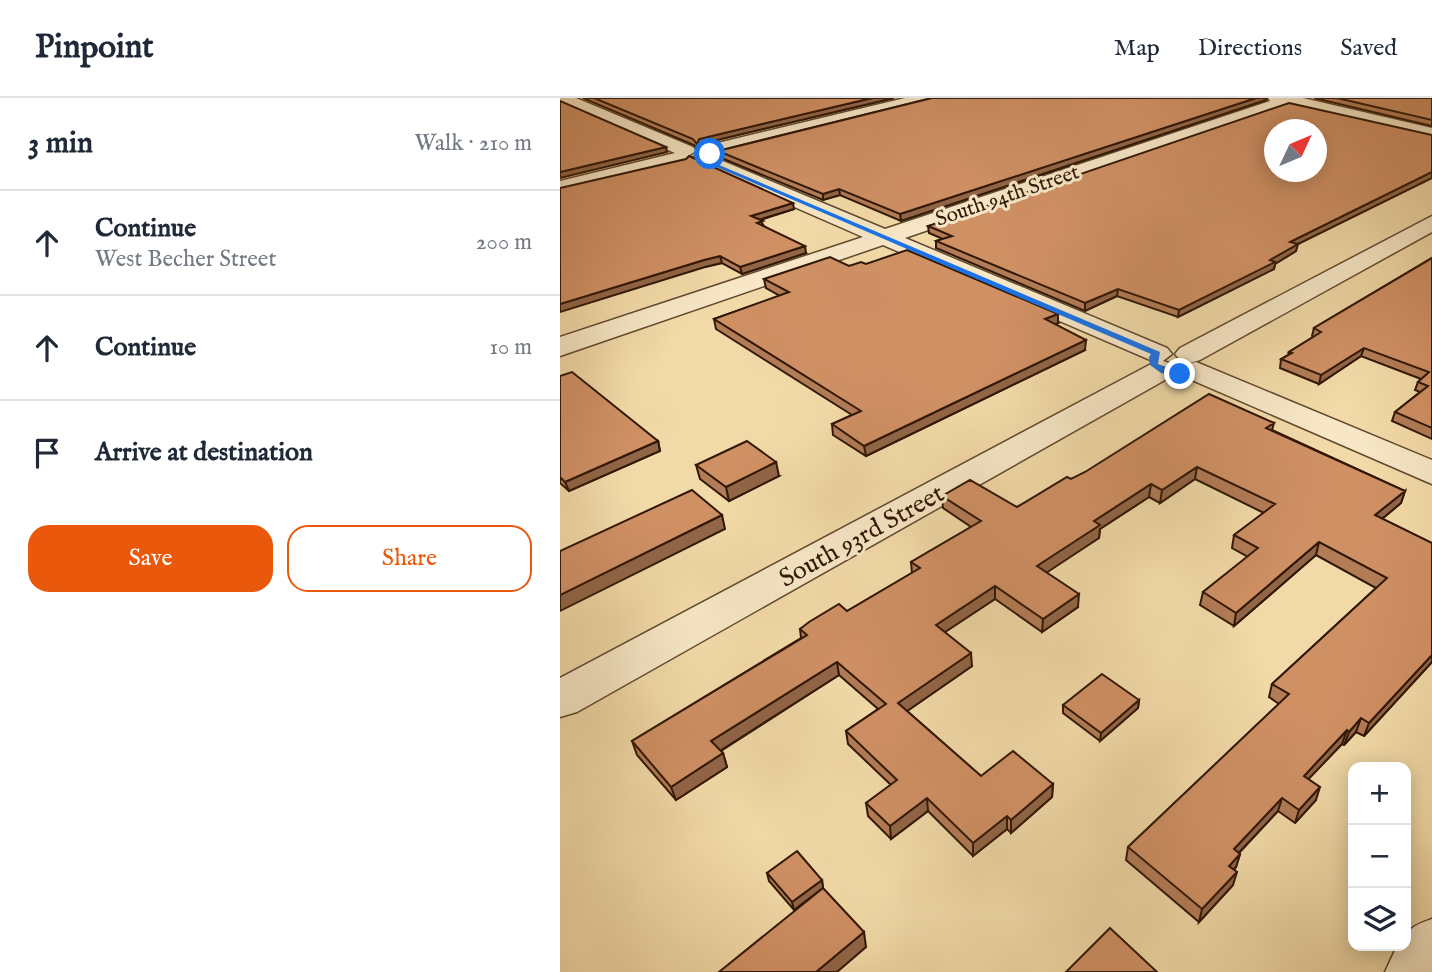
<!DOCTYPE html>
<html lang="en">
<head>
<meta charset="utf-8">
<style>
	body { margin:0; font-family:"IM FELL English",serif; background:#f2f2f3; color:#1f2937 }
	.controls { position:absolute; right:21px; bottom:21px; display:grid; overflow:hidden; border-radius:14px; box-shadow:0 4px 18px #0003 }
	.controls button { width:63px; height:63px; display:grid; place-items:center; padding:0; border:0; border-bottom:2px solid #e0e1e3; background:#fff; color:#1f2937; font:35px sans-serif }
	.compass { position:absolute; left:704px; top:21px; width:63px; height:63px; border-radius:50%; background:#fff; box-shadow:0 4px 18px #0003; rotate:46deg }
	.stop { position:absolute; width:21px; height:21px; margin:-16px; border:5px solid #1a73e8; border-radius:50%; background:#fff }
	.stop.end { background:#1a73e8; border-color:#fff; box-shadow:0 2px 7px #0008 }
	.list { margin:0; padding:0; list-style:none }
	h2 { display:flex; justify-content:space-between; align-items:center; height:91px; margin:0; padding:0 28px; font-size:30px }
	h2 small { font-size:23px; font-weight:400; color:#747a83 }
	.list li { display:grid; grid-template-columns:46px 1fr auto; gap:21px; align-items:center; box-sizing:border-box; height:105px; padding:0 28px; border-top:2px solid #e0e1e3 }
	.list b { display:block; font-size:26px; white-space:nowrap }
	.list p { margin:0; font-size:23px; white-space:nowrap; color:#747a83 }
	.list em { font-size:23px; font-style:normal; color:#747a83 }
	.actions { display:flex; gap:14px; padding:21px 28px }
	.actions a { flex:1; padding:16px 0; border:2px solid #ea580c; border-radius:21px; text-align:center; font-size:24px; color:#ea580c }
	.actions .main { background:#ea580c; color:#fff }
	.icon { flex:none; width:38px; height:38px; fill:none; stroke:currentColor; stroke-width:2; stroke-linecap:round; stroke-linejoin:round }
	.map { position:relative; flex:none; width:872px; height:874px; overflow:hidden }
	header { display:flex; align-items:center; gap:42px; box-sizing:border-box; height:98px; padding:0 35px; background:#fff; border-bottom:2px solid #e0e1e3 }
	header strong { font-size:33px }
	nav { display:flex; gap:38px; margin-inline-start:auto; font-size:24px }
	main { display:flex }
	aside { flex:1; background:#fff }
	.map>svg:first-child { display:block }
</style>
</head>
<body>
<header>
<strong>Pinpoint</strong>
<nav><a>Map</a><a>Directions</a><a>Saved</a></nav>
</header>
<main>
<aside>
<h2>3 min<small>Walk · 210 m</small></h2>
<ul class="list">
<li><svg class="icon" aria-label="ahead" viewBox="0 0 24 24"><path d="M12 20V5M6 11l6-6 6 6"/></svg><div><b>Continue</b><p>West Becher Street</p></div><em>200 m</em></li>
<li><svg class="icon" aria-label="ahead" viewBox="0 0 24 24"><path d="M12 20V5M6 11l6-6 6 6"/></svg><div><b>Continue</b></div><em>10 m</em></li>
<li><svg class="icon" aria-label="arrive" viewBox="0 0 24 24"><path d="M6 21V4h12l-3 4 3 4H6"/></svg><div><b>Arrive at destination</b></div></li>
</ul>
<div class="actions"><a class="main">Save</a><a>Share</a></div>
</aside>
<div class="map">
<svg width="872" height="874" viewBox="0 0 872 874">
	<rect width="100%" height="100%" fill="#f2daa8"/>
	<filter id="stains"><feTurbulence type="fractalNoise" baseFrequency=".00286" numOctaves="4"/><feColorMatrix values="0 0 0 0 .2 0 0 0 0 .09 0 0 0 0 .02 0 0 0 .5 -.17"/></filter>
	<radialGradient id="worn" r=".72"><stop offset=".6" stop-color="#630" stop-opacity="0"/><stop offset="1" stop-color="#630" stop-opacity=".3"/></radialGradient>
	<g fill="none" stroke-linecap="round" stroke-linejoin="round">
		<defs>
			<g id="minor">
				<polygon points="0,0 16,0 133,49 136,53 128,58 127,64 0,95 0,83 115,55 0,5"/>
				<polygon points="345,0 374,0 372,3 151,58 325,131 710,3 708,0 743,0 872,30 872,40 728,8 345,140 607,250 612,256 603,263 612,266 616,272 612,278 17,614 0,619 0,580 595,264 323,147 0,258 0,239 303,139 134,65 131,61 140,55 141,49"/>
				<polygon points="872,118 872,134 640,262 630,265 620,262 615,256 620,250"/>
				<polygon points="636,264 872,362 872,386 625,279 621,273 625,267"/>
				<path d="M872,821v53h-47l12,-26h9c0,-19 10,-21 26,-27z"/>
			</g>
		</defs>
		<!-- minor casing -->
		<use href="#minor" stroke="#61482e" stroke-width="3"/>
		<!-- minor -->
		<use href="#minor" fill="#f7e7c6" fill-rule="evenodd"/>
	</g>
	<!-- wall -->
	<g fill="#b27c56" stroke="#311706" stroke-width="2">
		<polygon points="23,0 334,0 140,46 138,51 134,47"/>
		<polygon points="372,0 707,0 706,2 341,123 280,97 263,102 159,59 158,53"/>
		<polygon points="754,0 872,0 872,28"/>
		<polygon points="872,37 872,80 737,146 736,153 715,166 714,171 618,219 557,198 525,213 376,150 376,143 383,141 369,135 368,128"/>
		<polygon points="0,90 234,111 200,122 204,128 246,155 182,176 162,165 145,169"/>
		<polygon points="872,160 872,341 832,323 835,314 860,294 855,292 858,284 861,281 801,258 759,286 720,270 721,261 728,257 729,254 753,239 752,238 754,230"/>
		<polygon points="306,166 498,225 495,226 525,252 306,358 273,337 272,326 292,317 156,231 154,221 220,198 206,190 204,181"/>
		<polygon points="0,278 98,343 100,353 9,393 0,385"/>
		<polygon points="714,325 712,332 845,393 841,405 822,421 872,445 872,564 804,638 796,634 784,647 782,646 748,681 756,702 735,725 718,713 679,755 680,756 676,769 674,772 673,787 639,824 566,762 568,749 719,606 709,599 712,586 816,490 756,457 674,528 640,507 643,494 688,459 672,450 674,437 704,415 635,381 600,405 589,399 540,431 539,440 486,474 518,509 482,534 435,501 385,534 412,568 347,613 421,678 493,686 492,699 451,735 447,731 413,758 368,713 331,741 308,718 306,705 331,687 288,646 286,633 318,611 279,577 161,653 163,655 167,669 116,702 77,657 72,643 241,540 240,531 287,513 352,475 351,464 411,429 383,410 382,398 457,409 511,381"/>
		<polygon points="136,367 219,378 169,403 140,381"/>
		<polygon points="579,602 578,610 540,643 503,615 503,607"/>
		<polygon points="207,775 262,782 263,790 234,812 209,783"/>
	</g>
	<!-- shaded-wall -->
	<g fill="#916546" stroke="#311706" stroke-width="2">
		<polygon points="312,0 334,0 140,46 138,51 137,46 139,41"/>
		<polygon points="696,0 707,0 706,2 341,123 340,116"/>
		<polygon points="106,49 107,54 0,80 0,74"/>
		<polygon points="872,74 872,80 728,151 730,144"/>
		<polygon points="279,91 280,97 263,102 263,96"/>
		<polygon points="233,105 234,111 192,124 191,118"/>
		<polygon points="738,146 736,153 715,166 714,171 618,219 619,212"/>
		<polygon points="245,148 246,155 182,176 180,169"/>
		<polygon points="160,158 162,165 145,169 0,214 0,206 144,162"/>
		<polygon points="558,191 557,198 525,213 525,205"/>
		<polygon points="498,216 498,225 485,231 485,221"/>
		<polygon points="526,242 525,252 306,358 304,348"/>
		<polygon points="804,250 801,258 759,286 761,277"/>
		<polygon points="98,343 100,353 9,393 5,384"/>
		<polygon points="216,364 219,378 169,403 166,389"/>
		<polygon points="637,369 635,381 600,405 602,392"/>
		<polygon points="591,386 589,399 540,431 539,440 477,481 477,468 534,423"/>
		<polygon points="845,393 841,405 811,430 815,417"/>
		<polygon points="162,417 165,431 0,513 0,497"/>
		<polygon points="759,444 756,457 674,528 676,515"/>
		<polygon points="435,488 435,501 376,540 376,527"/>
		<polygon points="519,496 518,509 482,534 483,521"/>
		<polygon points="411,555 412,568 340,618 338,605"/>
		<polygon points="872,557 872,564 804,638 809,625"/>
		<polygon points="277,564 279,577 155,656 151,643"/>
		<polygon points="579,602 578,610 540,643 541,635"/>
		<polygon points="801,620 796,634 784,647 789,634"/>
		<polygon points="787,632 782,646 739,691 744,678"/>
		<polygon points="163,655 167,669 116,702 111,689"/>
		<polygon points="493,686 492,699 451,735 451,722"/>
		<polygon points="760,689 756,702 735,725 739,712"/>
		<polygon points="367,700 368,713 331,741 330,728"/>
		<polygon points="722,700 718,713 670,764 674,751"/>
		<polygon points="447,718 447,731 413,758 413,745"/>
		<polygon points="680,756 676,769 665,781 669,768"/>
		<polygon points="677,774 673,787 639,824 642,811"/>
		<polygon points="262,782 263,790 234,812 232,804"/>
		<polygon points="304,834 306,849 277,874 256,874"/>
	</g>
	<!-- building -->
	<g fill="#cf9064" stroke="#311706" stroke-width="2" fill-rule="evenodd">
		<polygon points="34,0 312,0 139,41 137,46 133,41"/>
		<polygon points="372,0 696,0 340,116 279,91 263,96 158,53"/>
		<polygon points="777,0 872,0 872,22"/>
		<polygon points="0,3 106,49 0,74"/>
		<path d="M729,5l143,32v37l-142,70 8,2 -28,16 5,2 -96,48 -61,-21 -33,14 -149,-62 16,-5 -24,-10zM715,32h42v42h-42z"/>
		<polygon points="129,58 233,105 191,118 203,123 197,125 245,148 180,169 160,158 144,162 0,206 0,90 126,61"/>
		<polygon points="347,152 498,216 485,221 526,242 304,348 272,326 301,313 154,221 229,194 204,181 270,159 289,168 301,164 306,166"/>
		<polygon points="872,160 872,330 835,314 868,288 858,284 869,274 804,250 761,277 721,261 732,255 729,254 761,234 754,230"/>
		<polygon points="12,274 98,343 5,384 0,379 0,278"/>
		<polygon points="649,296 714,325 706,330 845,393 815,417 872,445 872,557 809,625 801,620 789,634 787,632 744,678 760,689 739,712 722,700 674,751 680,756 669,768 677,774 642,811 568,749 729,596 712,586 827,480 759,444 676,515 643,494 698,450 674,437 715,406 637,369 602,392 591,386 534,423 540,427 477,468 519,496 483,521 435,488 376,527 411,555 338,605 421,678 453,653 493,686 451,722 447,718 413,745 367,700 330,728 306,705 337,682 286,633 326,606 277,564 151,643 163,655 111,689 72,643 247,537 240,531 249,524 279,506 287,513 360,470 351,464 421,423 382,398 410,382 457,409 507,379 511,381 525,374"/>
		<polygon points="187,343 216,364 166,389 136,367"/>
		<polygon points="132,392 162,417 0,497 0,453"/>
		<polygon points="542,576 579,602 541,635 503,607"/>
		<polygon points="237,753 262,782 232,804 207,775"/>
		<polygon points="263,790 304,834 256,874 159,874"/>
		<polygon points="550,830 597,874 506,874"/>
	</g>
	<!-- route -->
	<polygon fill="#1a73e8" points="148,55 153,56 145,61 600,254 598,266 625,276 620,279 601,275 590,267 589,259 591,256 138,61"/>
	<g text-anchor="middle" stroke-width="6" stroke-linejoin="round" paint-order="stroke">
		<!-- far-street labels -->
		<g font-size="21" fill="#311706" stroke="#f7e7c6">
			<text transform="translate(447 97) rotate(-19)" y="7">South 94th Street</text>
		</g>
		<!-- street labels -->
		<g font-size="26" fill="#311706" stroke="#f7e7c6">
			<text transform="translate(301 437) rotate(-29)" y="9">South 93rd Street</text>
		</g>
	</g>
	<rect width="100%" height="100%" filter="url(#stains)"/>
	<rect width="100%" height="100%" fill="url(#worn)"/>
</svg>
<div class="controls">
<button>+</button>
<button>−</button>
<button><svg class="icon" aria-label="layers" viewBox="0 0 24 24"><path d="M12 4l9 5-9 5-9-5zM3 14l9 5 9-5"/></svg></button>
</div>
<svg class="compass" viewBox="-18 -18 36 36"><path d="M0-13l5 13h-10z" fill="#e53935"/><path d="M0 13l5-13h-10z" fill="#747a83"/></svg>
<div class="stop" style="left:150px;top:56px"></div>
<div class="stop end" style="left:620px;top:276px"></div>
</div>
</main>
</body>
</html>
